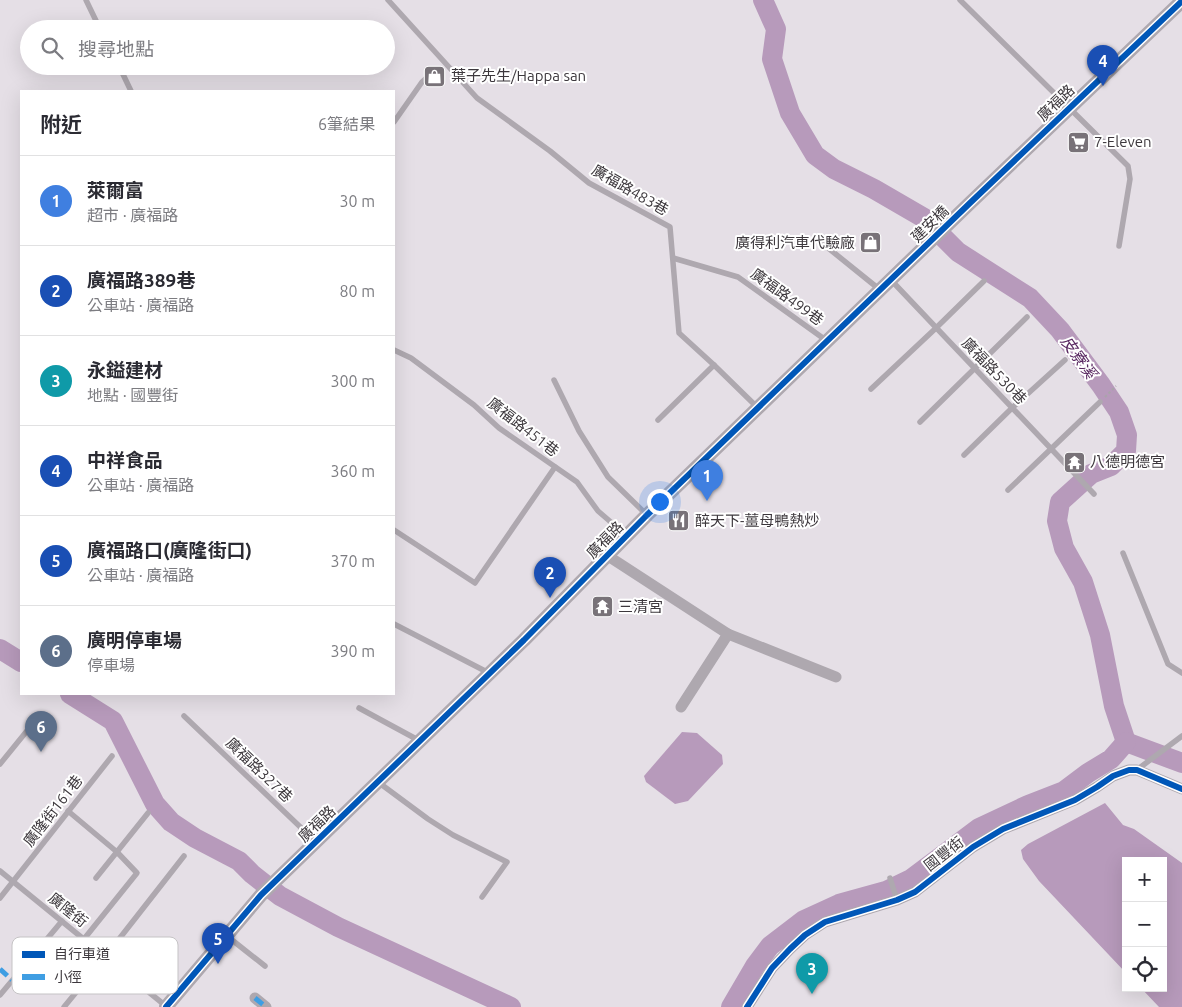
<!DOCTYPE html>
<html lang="zh-TW">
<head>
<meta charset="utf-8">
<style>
	body { margin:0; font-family:Ubuntu,"Noto Sans TC",sans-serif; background:#f2f2f3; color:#2b2b33 }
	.controls { position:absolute; right:15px; bottom:15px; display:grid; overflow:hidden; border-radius:0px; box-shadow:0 5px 20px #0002 }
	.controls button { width:45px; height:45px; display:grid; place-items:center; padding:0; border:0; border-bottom:1px solid #e1e1e2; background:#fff; color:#2b2b33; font:25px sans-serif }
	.you { position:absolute; left:659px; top:501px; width:18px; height:18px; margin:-12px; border:4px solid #fff; border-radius:50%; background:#1a73e8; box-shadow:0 0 0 8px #1a73e833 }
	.badge { display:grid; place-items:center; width:32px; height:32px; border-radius:50%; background:#d93025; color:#fff; font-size:16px; font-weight:700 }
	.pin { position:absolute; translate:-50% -41px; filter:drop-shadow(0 1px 2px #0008) }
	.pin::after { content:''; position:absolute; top:26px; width:18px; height:15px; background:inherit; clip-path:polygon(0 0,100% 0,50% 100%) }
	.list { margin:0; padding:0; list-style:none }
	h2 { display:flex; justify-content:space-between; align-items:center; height:65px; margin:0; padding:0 20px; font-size:21px }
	h2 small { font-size:16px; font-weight:400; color:#7c7c81 }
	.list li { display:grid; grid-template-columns:32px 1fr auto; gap:15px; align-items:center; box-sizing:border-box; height:90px; padding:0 20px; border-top:1px solid #e1e1e2 }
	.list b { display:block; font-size:19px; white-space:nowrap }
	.list p { margin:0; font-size:16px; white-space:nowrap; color:#7c7c81 }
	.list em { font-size:16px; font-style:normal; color:#7c7c81 }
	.icon { flex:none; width:28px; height:28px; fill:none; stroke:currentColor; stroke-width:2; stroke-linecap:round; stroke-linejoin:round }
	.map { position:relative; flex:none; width:1182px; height:1007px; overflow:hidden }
	.search { position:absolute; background:#fff; box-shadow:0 5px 20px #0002; left:20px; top:20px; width:375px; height:55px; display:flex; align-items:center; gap:12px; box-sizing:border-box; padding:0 18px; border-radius:28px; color:#7c7c81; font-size:19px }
	.panel { position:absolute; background:#fff; box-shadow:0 5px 20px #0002; left:20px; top:90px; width:375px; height:605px; border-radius:0px }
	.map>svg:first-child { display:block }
</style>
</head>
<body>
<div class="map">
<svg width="1182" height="1007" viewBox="0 0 1182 1007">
	<rect width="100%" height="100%" fill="#e5dfe6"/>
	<!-- water -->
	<g fill="#b79abb">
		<polygon points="682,732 697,733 722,755 723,764 688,801 675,804 646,782 644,776"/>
		<polygon points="1105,803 1123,825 1134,829 1182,863 1182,1007 1159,1007 1141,988 1163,988 1163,861 1126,861 1126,973 1039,881 1023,859 1021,850 1028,844"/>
	</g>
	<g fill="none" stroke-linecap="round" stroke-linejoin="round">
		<!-- river -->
		<g stroke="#b79abb" stroke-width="20">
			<polyline points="763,0 776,29 772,59 790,113 815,155 834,169 874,189 924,218 958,252 1030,298 1060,330 1101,385 1119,412 1127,435 1126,451 1111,466 1091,474 1060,502 1057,521 1064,548 1083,582 1100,635 1114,706 1126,742"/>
			<polyline points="0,649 21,662"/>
			<polyline points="70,694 113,721 155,804 171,822 195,838 239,861 252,874 280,896 338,927 511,1007"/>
			<polyline points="1126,742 1182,763"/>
			<polyline points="731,1007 755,966 770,946 804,920 839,904 886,891 911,879 979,828 1028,805 1064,791 1088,773 1111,759 1126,742"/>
		</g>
		<!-- path -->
		<polyline stroke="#a9a4aa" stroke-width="2" stroke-dasharray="2.5 2.5" stroke-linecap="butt" points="1105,397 1116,386"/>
		<!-- service -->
		<g stroke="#aea8af" stroke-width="5.5">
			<polyline points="86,0 100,29"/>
			<polyline points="388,0 477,98 550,151 589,183 670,227 679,333 714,365 757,407"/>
			<polyline points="960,0 1128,166 1130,179 1119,246"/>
			<polyline points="119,66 131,91"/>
			<polyline points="394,122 422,82 432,73"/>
			<polyline points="817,239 879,289"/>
			<polyline points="673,258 738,277 827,341"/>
			<polyline points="891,280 1094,494"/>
			<polyline points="394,350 411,358 474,405 499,428 577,482 598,511 627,536"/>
			<polyline points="554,380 579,431 608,477 647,515"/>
			<polyline points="871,389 936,328 984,281"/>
			<polyline points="658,420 714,365"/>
			<polyline points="920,422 1027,317"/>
			<polyline points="964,455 1012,408 1065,360"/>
			<polyline points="1008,490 1100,402"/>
			<polyline points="394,530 475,583 555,467"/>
			<polyline points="1123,553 1168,664 1182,673"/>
			<polyline points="394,624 489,673"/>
			<polyline points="359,708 420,741"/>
			<polyline points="184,716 316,842"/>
			<polyline points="0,764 39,716"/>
			<polyline points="1138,769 1182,736"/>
			<polyline points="378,782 428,819 453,835 507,862 482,897"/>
			<polyline points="68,811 117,852 137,873 84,939"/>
			<polyline points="0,871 167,1007"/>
			<polyline points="96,878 148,813"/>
			<polyline points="890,878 897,900"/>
			<polyline points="0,898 112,756"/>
			<polyline points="227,936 265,966"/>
			<polyline points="0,995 62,921"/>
			<polyline points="64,1007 105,957 184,856"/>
		</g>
		<!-- minor -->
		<g stroke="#aea8af" stroke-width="11">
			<polyline points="608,556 728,634 836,677"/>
			<polyline points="681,707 728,634"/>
			<polyline points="255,998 266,1007"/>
			<polyline points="747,1007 772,968 790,949 805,935 825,922 897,900 915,892 973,847 1003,829 1075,800 1097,787 1113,776 1129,770 1137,770 1182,789"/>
		</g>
		<!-- tertiary -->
		<polyline stroke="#aea8af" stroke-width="14" points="166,1007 261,895 524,640 647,515 970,203 1182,1"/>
		<!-- quiet -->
		<g stroke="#3f9ee3" stroke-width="5" stroke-dasharray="10 5" stroke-linecap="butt">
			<polyline points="0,969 12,980"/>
			<polyline points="255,998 266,1007"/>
		</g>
		<defs>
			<g id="cycleway">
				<polyline points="166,1007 261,895 524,640 647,515 970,203 1182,1"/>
				<polyline points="747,1007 772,968 790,949 805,935 825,922 897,900 915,892 973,847 1003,829 1075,800 1097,787 1113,776 1129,770 1137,770 1182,789"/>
			</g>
		</defs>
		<!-- cycleway casing -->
		<use href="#cycleway" stroke="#fff" stroke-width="9"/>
		<!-- cycleway -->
		<use href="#cycleway" stroke="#0057b8" stroke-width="6"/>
	</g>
	<!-- icons -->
	<defs>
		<symbol id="shop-square" viewBox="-11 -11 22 22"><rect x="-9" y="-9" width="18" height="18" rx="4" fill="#787278" stroke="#fff"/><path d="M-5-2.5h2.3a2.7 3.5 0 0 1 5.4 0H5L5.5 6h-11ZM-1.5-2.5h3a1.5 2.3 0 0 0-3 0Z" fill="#fff"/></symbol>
		<symbol id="supermarket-square" viewBox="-11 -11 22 22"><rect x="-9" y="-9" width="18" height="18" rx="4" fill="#787278" stroke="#fff"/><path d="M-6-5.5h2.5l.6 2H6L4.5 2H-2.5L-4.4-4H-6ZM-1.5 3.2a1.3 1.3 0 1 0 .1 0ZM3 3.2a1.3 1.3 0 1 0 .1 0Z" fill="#fff"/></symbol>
		<symbol id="temple-square" viewBox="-11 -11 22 22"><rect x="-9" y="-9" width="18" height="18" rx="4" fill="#787278" stroke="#fff"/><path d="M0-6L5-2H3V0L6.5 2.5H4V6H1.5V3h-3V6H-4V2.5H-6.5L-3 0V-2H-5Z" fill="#fff"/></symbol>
		<symbol id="restaurant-square" viewBox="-11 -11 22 22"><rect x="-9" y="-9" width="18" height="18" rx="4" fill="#787278" stroke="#fff"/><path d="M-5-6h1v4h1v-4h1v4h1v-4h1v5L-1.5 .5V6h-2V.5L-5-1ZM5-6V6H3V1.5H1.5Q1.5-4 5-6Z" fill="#fff"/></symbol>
	</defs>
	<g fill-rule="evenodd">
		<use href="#shop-square" x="422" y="64" width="25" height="25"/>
		<use href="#supermarket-square" x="1066" y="130" width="25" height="25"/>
		<use href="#shop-square" x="858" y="230" width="25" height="25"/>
		<use href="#temple-square" x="1062" y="450" width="25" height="25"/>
		<use href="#restaurant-square" x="666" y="508" width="25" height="25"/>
		<use href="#temple-square" x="590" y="594" width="25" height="25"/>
	</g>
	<g text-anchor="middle" stroke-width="4" stroke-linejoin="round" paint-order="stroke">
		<!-- poi labels -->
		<g font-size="15" fill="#3d383d" stroke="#fff" text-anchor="start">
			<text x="451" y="81">葉子先生/Happa san</text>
			<text x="1094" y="147">7-Eleven</text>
			<text x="855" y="248" text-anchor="end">廣得利汽車代驗廠</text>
			<text x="1090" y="467">八德明德宮</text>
			<text x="695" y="526">醉天下-薑母鴨熱炒</text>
			<text x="618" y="612">三清宮</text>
		</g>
		<!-- street labels -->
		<g font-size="15" fill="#3d383d" stroke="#fff">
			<text transform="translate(1056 103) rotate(-44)" y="5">廣福路</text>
			<text transform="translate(630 190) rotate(30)" y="5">廣福路483巷</text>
			<text transform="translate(930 224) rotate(-44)" y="5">建安橋</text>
			<text transform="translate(787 297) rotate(36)" y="5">廣福路499巷</text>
			<text transform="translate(994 371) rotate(46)" y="5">廣福路530巷</text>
			<text transform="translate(523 427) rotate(38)" y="5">廣福路451巷</text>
			<text transform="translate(605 540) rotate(-45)" y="5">廣福路</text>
			<text transform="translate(259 770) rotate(44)" y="5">廣福路327巷</text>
			<text transform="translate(53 811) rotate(-52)" y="5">廣隆街161巷</text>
			<text transform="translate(317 824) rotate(-44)" y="5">廣福路</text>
			<text transform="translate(944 854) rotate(-38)" y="5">國豐街</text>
			<text transform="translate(68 910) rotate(39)" y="5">廣隆街</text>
		</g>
		<!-- water labels -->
		<g font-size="16" font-style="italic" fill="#592861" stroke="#fff">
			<text transform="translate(1079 357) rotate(54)" y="6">皮寮溪</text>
		</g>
	</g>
	<!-- legend -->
	<rect x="12" y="937" width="166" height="57" rx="8" fill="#fff" stroke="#c5c3c5" stroke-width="1"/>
	<rect x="22" y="951" width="23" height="7" fill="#0057b8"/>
	<rect x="22" y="974" width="23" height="6" fill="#3f9ee3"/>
	<g font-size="14" fill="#3d383d">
		<text x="54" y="959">自行車道</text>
		<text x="54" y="982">小徑</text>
	</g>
</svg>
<div class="controls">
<button>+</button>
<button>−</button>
<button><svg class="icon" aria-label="locate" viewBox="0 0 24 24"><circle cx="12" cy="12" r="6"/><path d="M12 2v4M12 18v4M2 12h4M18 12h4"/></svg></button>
</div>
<div class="you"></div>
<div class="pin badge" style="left:707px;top:501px;background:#3f7fe0">1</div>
<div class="pin badge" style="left:550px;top:598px;background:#1a4fb4">2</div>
<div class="pin badge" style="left:812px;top:994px;background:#0f9aa8">3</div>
<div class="pin badge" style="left:1103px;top:86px;background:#1a4fb4">4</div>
<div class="pin badge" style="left:218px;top:964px;background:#1a4fb4">5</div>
<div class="pin badge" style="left:41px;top:752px;background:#5c6f8a">6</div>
<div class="search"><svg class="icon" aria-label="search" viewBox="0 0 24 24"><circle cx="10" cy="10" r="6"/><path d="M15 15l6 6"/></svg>搜尋地點</div>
<section class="panel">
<h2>附近<small>6筆結果</small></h2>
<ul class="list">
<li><span class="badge" style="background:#3f7fe0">1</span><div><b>萊爾富</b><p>超市 · 廣福路</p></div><em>30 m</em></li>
<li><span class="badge" style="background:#1a4fb4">2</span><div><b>廣福路389巷</b><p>公車站 · 廣福路</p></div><em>80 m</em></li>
<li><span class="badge" style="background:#0f9aa8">3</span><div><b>永鎰建材</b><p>地點 · 國豐街</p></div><em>300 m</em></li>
<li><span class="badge" style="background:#1a4fb4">4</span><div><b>中祥食品</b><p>公車站 · 廣福路</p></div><em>360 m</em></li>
<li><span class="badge" style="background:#1a4fb4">5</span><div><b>廣福路口(廣隆街口)</b><p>公車站 · 廣福路</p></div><em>370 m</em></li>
<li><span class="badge" style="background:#5c6f8a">6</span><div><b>廣明停車場</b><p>停車場</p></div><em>390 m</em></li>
</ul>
</section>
</div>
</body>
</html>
